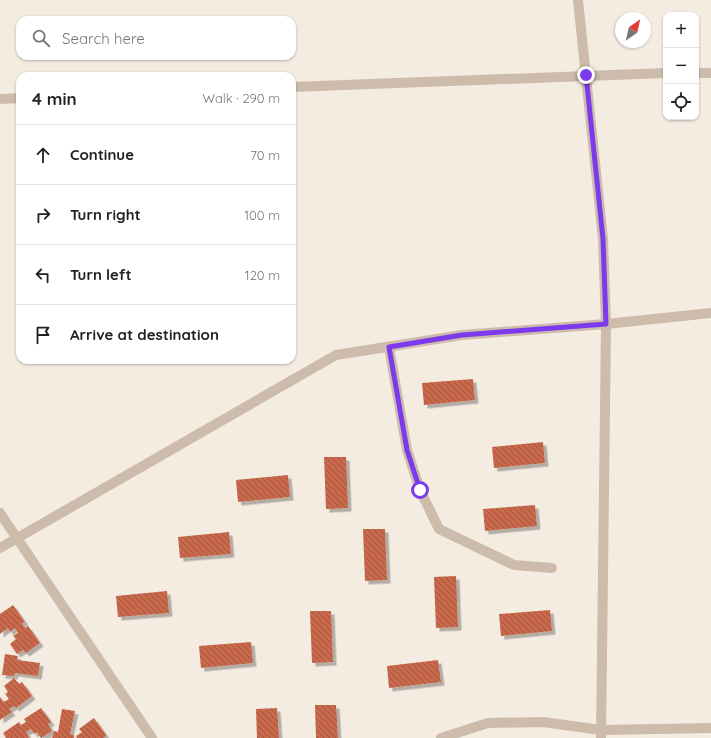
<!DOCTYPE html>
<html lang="en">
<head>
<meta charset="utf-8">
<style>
	body { margin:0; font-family:Quicksand,sans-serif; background:#f2f2f2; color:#222 }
	.controls { position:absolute; right:12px; top:12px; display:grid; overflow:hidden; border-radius:8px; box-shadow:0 1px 3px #0004 }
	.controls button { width:36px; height:36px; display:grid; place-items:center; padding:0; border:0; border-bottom:1px solid #e0e0e0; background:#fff; color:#222; font:20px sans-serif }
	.compass { position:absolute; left:615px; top:12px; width:36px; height:36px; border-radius:50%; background:#fff; box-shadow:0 1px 3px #0004; rotate:34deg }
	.stop { position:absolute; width:12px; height:12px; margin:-9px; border:3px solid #7c3aed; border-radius:50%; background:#fff }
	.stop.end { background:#7c3aed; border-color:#fff; box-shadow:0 1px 4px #0008 }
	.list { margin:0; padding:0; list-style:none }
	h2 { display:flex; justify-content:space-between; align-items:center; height:52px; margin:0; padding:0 16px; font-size:17px }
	h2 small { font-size:13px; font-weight:400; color:#767676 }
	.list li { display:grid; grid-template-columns:26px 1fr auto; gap:12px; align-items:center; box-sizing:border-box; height:60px; padding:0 16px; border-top:1px solid #e0e0e0 }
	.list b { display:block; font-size:15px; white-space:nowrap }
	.list em { font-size:13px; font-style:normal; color:#767676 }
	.icon { flex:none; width:22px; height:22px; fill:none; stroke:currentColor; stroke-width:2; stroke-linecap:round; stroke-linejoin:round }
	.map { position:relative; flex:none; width:711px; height:738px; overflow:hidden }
	.search { position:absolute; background:#fff; box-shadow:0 1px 3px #0004; left:16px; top:16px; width:280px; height:44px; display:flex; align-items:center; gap:10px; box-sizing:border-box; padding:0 14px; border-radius:12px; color:#767676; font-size:15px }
	.panel { position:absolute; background:#fff; box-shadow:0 1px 3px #0004; left:16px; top:72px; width:280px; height:292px; border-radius:12px }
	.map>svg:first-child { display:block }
</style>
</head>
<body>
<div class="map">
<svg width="711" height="738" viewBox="0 0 711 738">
	<defs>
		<pattern id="building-back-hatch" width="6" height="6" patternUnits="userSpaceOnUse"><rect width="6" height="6" fill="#c8694b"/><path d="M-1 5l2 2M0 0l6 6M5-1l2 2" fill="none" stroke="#a4573f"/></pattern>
		<filter id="shadow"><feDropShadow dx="3.5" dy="3.5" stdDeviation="0" flood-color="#0004"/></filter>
	</defs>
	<rect width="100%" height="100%" fill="#f4ebe1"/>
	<!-- building -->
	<g fill="url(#building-back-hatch)" filter="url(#shadow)">
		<polygon points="473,379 475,400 424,405 422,383"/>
		<polygon points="543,442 545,463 494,468 492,447"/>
		<polygon points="324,457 346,457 348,508 326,509"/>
		<polygon points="288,475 290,497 238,502 236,480"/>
		<polygon points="535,505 537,526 485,531 483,509"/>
		<polygon points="363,529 385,529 387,580 365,581"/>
		<polygon points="229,532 231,554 180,558 178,537"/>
		<polygon points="456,576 458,627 436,628 434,577"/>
		<polygon points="167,591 169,613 118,617 116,596"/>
		<polygon points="13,605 25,622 22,623 25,628 28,626 40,643 26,653 23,650 17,654 10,644 16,639 13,636 18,633 15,628 10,632 8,628 0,634 0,614"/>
		<polygon points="550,610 552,631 501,636 499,614"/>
		<polygon points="310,611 331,611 333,662 312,663"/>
		<polygon points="251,642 253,663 201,668 199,646"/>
		<polygon points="5,654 18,656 17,660 40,663 38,676 15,673 14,676 2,675"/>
		<polygon points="438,660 441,682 389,688 387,666"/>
		<polygon points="14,678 19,684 22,682 32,696 16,708 14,706 9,709 12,712 0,720 0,697 4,702 9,699 5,694 8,692 4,686"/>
		<polygon points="315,705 336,705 338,738 316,738"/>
		<polygon points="41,708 51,722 48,724 52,731 41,738 37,732 34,734 31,729 26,732 29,737 28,738 6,738 3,733 19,722 21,725 26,722 24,719"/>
		<polygon points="277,708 279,738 257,738 256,709"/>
		<polygon points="62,709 75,711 70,734 74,735 74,738 52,738 54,731 58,732"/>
		<polygon points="94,718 106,735 104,738 77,738 76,736 82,732 79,729"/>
	</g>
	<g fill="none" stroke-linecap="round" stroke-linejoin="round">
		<!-- minor -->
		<g stroke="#cdbbac" stroke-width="10">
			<polyline points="578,0 603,239 606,324 601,738"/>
			<polyline points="696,73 711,73"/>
			<polyline points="292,87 666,73"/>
			<polyline points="0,99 20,98"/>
			<polyline points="389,347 407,450 420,490 439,529 514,565 552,568"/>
			<polyline points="0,513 152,738"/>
			<polyline points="0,548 336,355 462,335 606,324 711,313"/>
			<polyline points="441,738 488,723 543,722 601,730 711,728"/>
		</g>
	</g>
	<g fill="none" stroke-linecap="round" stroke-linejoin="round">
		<!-- route -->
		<polyline stroke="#7c3aed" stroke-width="5" points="420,490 407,450 389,347 462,335 606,324 603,239 586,75"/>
	</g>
</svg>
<div class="controls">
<button>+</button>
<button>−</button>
<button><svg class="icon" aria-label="locate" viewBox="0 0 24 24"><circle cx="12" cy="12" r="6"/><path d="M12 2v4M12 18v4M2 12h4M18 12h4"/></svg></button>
</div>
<svg class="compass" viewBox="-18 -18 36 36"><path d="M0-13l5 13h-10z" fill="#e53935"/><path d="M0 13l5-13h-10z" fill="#767676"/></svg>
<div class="stop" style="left:420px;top:490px"></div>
<div class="stop end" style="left:586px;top:75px"></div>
<div class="search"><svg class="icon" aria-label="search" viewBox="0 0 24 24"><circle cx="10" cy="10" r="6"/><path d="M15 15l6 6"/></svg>Search here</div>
<section class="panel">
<h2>4 min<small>Walk · 290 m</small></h2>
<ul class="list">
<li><svg class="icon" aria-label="ahead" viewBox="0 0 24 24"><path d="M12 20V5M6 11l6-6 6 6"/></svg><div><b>Continue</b></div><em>70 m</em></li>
<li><svg class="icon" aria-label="right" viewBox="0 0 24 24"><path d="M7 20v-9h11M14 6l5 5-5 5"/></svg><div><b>Turn right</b></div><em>100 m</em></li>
<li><svg class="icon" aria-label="left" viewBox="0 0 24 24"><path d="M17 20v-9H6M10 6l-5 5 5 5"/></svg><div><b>Turn left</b></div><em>120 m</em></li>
<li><svg class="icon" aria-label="arrive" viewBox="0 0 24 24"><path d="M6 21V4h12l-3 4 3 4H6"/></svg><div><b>Arrive at destination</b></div></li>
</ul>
</section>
</div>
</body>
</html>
